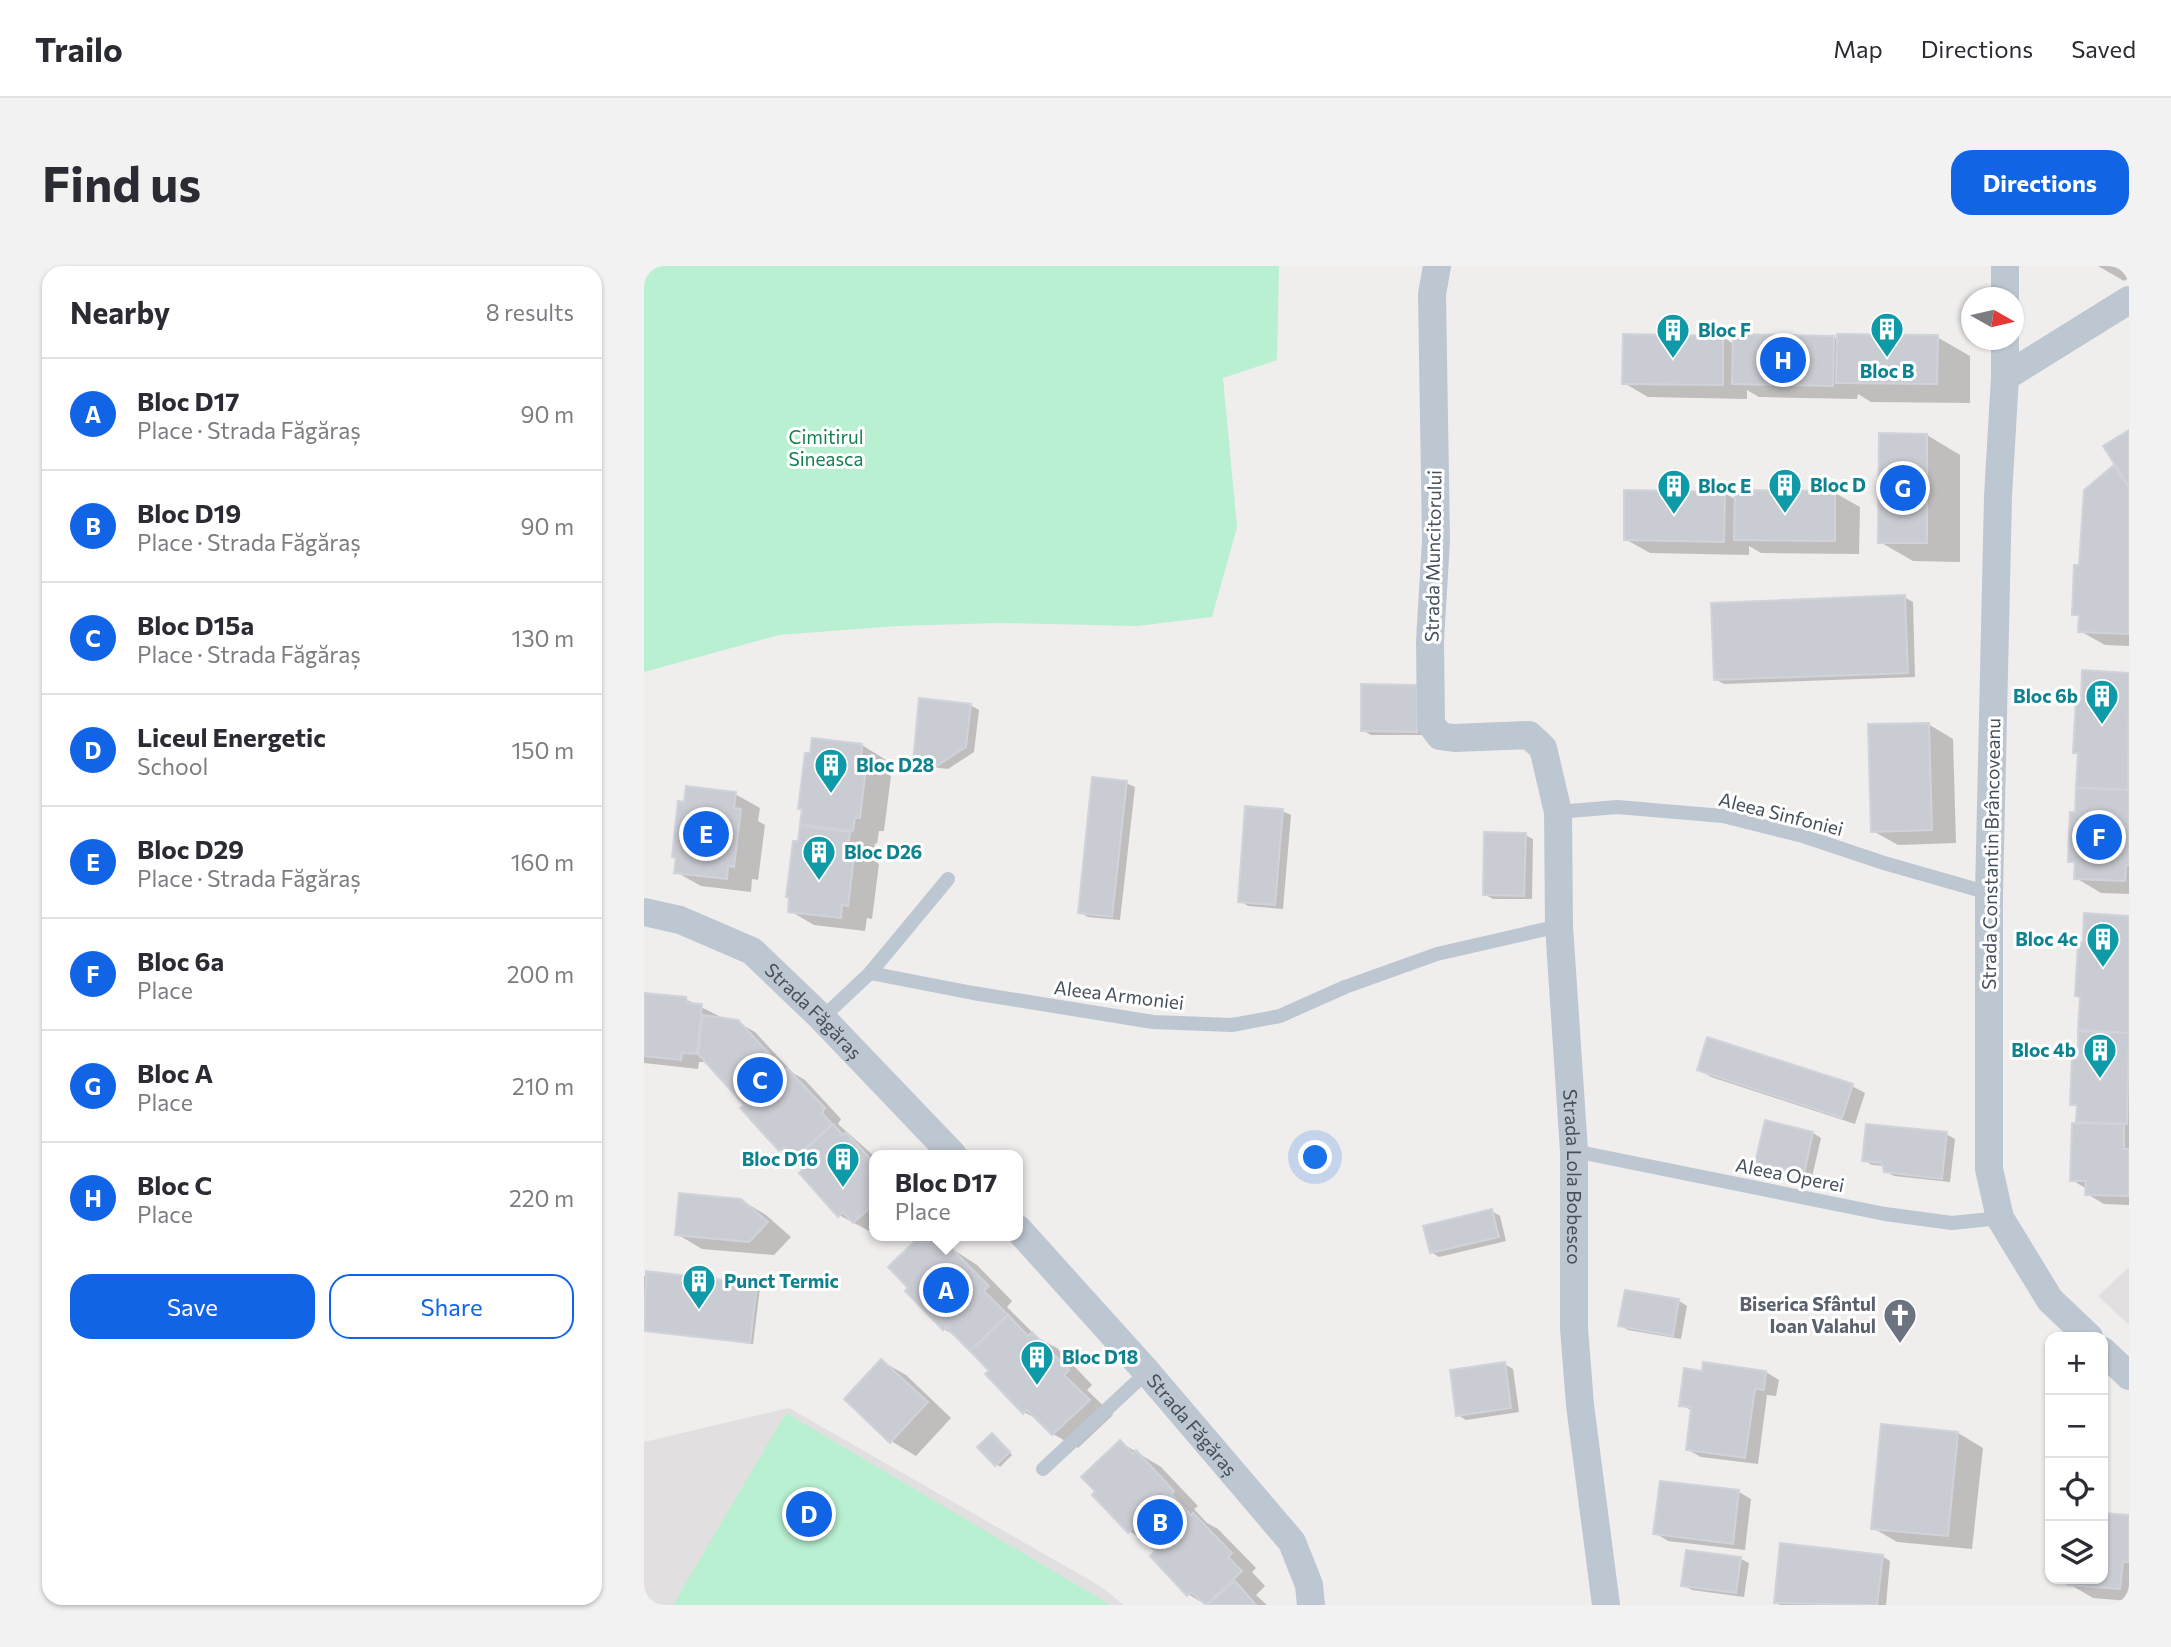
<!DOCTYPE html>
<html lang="en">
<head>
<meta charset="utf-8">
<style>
	body { margin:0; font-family:Commissioner,sans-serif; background:#f2f2f3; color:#2b2b33 }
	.controls { position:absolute; right:21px; bottom:21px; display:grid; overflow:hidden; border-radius:14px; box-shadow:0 2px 5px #0004 }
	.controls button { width:63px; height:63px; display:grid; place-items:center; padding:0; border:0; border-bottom:2px solid #e1e1e2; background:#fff; color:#2b2b33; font:35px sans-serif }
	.compass { position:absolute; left:1317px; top:21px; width:63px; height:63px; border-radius:50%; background:#fff; box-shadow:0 2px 5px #0004; rotate:98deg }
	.you { position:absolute; left:672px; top:892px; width:24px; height:24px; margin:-18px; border:5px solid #fff; border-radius:50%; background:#1a73e8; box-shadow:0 0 0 10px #1a73e833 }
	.badge { display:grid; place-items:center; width:46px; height:46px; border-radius:50%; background:#1264e6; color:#fff; font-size:23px; font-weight:700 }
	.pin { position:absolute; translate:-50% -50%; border:4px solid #fff; box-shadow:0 2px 7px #0006 }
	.popup { position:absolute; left:225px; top:884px; width:154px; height:91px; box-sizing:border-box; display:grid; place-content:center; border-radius:14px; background:#fff; filter:drop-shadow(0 2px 5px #0005); font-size:23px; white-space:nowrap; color:#7c7c81 }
	.popup b { font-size:26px; color:#2b2b33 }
	.popup::after { content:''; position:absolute; left:50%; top:100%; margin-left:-14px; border:14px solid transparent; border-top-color:#fff }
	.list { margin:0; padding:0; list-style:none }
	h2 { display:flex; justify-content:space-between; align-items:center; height:91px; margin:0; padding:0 28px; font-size:30px }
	h2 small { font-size:23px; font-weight:400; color:#7c7c81 }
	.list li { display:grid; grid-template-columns:46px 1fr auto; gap:21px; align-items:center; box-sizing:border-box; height:112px; padding:0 28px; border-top:2px solid #e1e1e2 }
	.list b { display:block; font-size:26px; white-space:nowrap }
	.list p { margin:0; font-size:23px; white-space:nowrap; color:#7c7c81 }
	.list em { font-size:23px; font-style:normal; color:#7c7c81 }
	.actions { display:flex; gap:14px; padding:21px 28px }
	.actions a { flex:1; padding:16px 0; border:2px solid #1264e6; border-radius:21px; text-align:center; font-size:24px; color:#1264e6 }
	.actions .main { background:#1264e6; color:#fff }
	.icon { flex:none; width:38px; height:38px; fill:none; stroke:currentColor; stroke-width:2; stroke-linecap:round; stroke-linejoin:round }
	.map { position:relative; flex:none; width:1485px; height:1339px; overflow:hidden; border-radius:21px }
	header { display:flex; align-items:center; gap:42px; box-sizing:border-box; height:98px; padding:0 35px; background:#fff; border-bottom:2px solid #e1e1e2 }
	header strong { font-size:33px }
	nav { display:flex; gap:38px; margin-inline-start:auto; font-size:24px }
	.intro { display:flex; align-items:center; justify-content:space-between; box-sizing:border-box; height:168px; padding:0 42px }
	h1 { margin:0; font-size:49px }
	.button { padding:18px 32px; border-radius:21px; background:#1264e6; color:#fff; font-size:24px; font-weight:700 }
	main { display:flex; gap:42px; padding:0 42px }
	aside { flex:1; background:#fff; border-radius:21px; box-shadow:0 2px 5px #0004 }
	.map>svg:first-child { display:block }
</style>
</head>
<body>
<header>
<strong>Trailo</strong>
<nav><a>Map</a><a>Directions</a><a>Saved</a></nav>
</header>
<div class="intro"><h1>Find us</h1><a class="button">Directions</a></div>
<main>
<aside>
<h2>Nearby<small>8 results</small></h2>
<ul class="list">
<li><span class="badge">A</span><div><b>Bloc D17</b><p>Place · Strada Făgăraș</p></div><em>90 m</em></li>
<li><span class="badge">B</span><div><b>Bloc D19</b><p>Place · Strada Făgăraș</p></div><em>90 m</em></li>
<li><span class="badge">C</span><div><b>Bloc D15a</b><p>Place · Strada Făgăraș</p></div><em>130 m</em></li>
<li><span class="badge">D</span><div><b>Liceul Energetic</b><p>School</p></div><em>150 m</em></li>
<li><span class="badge">E</span><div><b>Bloc D29</b><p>Place · Strada Făgăraș</p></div><em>160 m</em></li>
<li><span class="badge">F</span><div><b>Bloc 6a</b><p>Place</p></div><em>200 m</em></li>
<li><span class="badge">G</span><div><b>Bloc A</b><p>Place</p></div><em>210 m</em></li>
<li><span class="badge">H</span><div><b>Bloc C</b><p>Place</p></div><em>220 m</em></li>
</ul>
<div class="actions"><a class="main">Save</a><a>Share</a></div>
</aside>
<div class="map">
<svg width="1485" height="1339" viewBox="0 0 1485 1339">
	<rect width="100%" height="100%" fill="#f0eded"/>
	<!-- education -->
	<g fill="#e1dfdf">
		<polygon points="1485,1001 1485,1059 1454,1030"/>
		<polygon points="145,1142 456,1320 480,1339 0,1339 0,1176"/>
	</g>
	<!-- green -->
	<g fill="#b9f0d1">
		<polygon points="0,0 635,0 633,94 579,112 593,261 568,351 493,360 355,357 253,360 135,369 0,406"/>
		<polygon points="142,1147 465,1338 464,1339 29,1339"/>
	</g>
	<!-- shadow -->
	<g fill="#0003">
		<polygon points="1454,0 1485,0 1485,12 1480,15"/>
		<polygon points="1079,71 1091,79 1190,71 1194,74 1293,71 1326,90 1326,137 1227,136 1214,128 1213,133 1115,131 1103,124 1103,133 1004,131 980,117"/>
		<polygon points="1485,166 1485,380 1461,379 1436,365 1437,351 1430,348 1437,301 1441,225 1472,199 1461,181"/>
		<polygon points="1283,169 1316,189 1316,296 1269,295 1236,276"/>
		<polygon points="1080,227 1093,234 1191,227 1216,241 1215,288 1117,287 1105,280 1105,289 1006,287 981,273"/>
		<polygon points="1260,331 1269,336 1271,411 1080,418 1071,413"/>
		<polygon points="1440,406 1485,409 1485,628 1457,627 1432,612 1433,599 1426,595 1433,548 1436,489 1431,486 1438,435"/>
		<polygon points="781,425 781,469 727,469 718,464"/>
		<polygon points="326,439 335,444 330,486 304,503 279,500 271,495"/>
		<polygon points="1284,458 1309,473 1312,577 1254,579 1229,565"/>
		<polygon points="218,479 242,494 241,506 247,510 240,565 235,565 233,578 231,577 229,594 235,598 228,653 223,652 221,665 170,659 146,645 159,544 156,542"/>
		<polygon points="482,517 491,521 476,654 444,651 435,646"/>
		<polygon points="91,528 116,542 114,555 121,559 114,614 108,613 107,626 57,620 32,606 33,592"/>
		<polygon points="638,545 647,549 639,643 604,640 596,635"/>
		<polygon points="881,569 889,573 888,633 849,633 840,628"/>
		<polygon points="1442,649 1485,651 1485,939 1460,938 1443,928 1443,923 1428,914 1440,859 1434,855 1435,842 1428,838 1435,791 1437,732 1433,729"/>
		<polygon points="0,729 41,733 75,750 75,753 93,756 111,766 149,807 161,814 197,853 194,858 230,890 230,963 227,966 195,949 152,893 136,884 98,842 102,839 64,796 55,796 54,803 0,797"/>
		<polygon points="1055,804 1208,820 1221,827 1211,858 1067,811"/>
		<polygon points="1169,867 1177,872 1168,911 1121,900 1113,896"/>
		<polygon points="1302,868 1311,873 1306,916 1250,910 1241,905 1241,900 1228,899 1220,894"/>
		<polygon points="97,934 122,949 147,971 130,989 58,983 33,968"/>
		<polygon points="848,945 856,950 862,975 795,991 787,986"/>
		<polygon points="279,970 288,970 333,999 368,1035 363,1041 394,1072 413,1082 448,1119 443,1124 469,1149 434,1182 409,1168 398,1156 380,1146 347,1105 315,1072 300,1063 263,1025 267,1022 247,1001"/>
		<polygon points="0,1010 116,1022 109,1078 0,1065"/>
		<polygon points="1035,1035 1043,1040 1037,1073 984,1064 976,1059"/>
		<polygon points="237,1095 262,1109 307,1152 272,1190 247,1175"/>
		<polygon points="860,1098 869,1103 875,1146 822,1154 814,1149"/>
		<polygon points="1122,1106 1135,1114 1132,1130 1123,1129 1114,1198 1057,1191 1044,1184 1049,1145 1037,1139 1059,1107"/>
		<polygon points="1314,1167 1339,1182 1328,1283 1253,1276 1229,1262"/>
		<polygon points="352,1171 368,1189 356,1201 336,1181"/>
		<polygon points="476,1176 517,1201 554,1240 550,1243 563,1257 574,1263 612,1302 608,1306 621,1320 612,1329 623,1339 562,1339 544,1328 506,1277 485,1265"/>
		<polygon points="1095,1226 1107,1233 1101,1284 1024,1275 1011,1267"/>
		<polygon points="1459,1248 1485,1251 1485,1335 1449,1332 1425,1318 1425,1313 1459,1313"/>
		<polygon points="1238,1290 1246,1295 1242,1339 1136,1339 1131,1336"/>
		<polygon points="1097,1293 1105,1297 1100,1331 1048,1324 1039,1319"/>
	</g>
	<!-- building -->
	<g fill="#caccd3" stroke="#d1d3da" stroke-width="2">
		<polygon points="979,68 1079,70 1079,119 978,118"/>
		<polygon points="1089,68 1190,70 1189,120 1088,118"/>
		<polygon points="1193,68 1294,69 1293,118 1192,117"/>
		<polygon points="1485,164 1485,221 1459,180"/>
		<polygon points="1235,167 1283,168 1283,277 1234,277"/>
		<polygon points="1470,199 1485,221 1485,368 1434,366 1435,349 1428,349 1430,299 1435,299 1440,224"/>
		<polygon points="980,224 1081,226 1080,276 980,274"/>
		<polygon points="1091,224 1191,225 1191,275 1090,274"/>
		<polygon points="1261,329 1264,407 1070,414 1067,337"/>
		<polygon points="1438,404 1485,407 1484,524 1432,521 1434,487 1429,487 1432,433 1437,434"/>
		<polygon points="717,418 773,419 773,466 717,465"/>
		<polygon points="275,432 327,438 322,481 294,499 269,496"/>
		<polygon points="1285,457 1288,564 1227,566 1224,458"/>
		<polygon points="168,472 218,478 217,494 223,494 216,552 211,552 209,565 156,558 158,543 154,543 161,487 166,487"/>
		<polygon points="448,511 483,515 468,651 434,647"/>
		<polygon points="42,520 92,526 90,542 97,543 90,601 84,600 83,613 30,607 32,592 28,591 34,535 40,536"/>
		<polygon points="1432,522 1485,524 1485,599 1482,599 1481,615 1430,613 1431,596 1424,596 1426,546 1431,546"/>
		<polygon points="601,540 639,543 631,639 594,636"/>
		<polygon points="156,560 206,566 204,581 211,582 204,640 198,639 197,652 144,646 145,631 142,631 149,575 154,575"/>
		<polygon points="840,566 882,567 880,630 839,629"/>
		<polygon points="1440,647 1485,650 1485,767 1434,764 1436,731 1431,730 1434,677 1439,676"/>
		<polygon points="0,727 42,731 43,737 58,738 53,788 38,787 37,794 0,790"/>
		<polygon points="59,749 94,754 141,805 143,802 181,842 178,847 188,858 151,892 140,881 135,885 96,842 100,839 54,788"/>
		<polygon points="1434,765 1485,767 1483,858 1432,856 1433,839 1426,839 1428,789 1434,789"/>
		<polygon points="1063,771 1209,818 1198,852 1053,804"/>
		<polygon points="1121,854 1169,866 1160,908 1111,897"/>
		<polygon points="1428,857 1480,858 1480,883 1485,883 1485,930 1441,929 1442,915 1426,915"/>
		<polygon points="189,858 199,869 202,866 230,897 230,938 209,957 199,946 194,951 155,907 158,904 150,894"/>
		<polygon points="1222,858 1303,866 1298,913 1240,906 1238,897 1218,895"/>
		<polygon points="35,927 97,933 124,956 105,976 31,969"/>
		<polygon points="848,943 855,971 786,987 779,960"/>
		<polygon points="276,970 287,970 304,987 308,983 345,1020 340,1025 364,1049 326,1085 302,1061 299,1064 261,1025 264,1022 244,1001"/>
		<polygon points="2,1005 113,1018 106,1077 0,1065"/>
		<polygon points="981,1024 1035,1033 1029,1070 974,1060"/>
		<polygon points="364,1049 384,1070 388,1066 425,1104 420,1109 446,1134 408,1169 383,1144 379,1148 341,1108 345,1105 326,1085"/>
		<polygon points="237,1093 284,1136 246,1177 200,1133"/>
		<polygon points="861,1096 867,1142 812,1150 806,1104"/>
		<polygon points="1059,1096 1122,1105 1120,1124 1111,1123 1101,1192 1042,1184 1047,1141 1035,1140 1040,1102 1058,1105"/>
		<polygon points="1237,1158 1314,1166 1304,1270 1227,1263"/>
		<polygon points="348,1167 366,1186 351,1200 333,1181"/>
		<polygon points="476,1174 489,1188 492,1184 530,1225 527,1228 547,1249 549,1247 588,1287 584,1291 598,1305 562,1339 547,1326 543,1330 506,1290 511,1285 489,1262 484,1267 448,1229 451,1225 437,1211"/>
		<polygon points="1016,1215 1095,1224 1089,1278 1009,1268"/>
		<polygon points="1459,1247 1485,1249 1485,1296 1479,1296 1476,1323 1423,1319 1423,1313 1459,1313"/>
		<polygon points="1136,1277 1239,1289 1233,1339 1130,1337"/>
		<polygon points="1042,1284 1097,1291 1092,1327 1037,1320"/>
		<polygon points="591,1315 612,1339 563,1339"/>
	</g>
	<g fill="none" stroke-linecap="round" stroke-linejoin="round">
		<!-- service -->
		<g stroke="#bdc7d1" stroke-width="14">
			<polyline points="914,546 973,541 1079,550 1159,570 1240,597 1345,627"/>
			<polyline points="226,707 329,727 509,756 588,759 636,750 701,721 793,688 915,660"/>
			<polyline points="178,752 226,707 304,613"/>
			<polyline points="930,885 1241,948 1308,957 1356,952"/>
			<polyline points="399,1203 503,1106"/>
		</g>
		<!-- minor -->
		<g stroke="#bdc7d1" stroke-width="28">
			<path id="s1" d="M793,0l-5,28 4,246 -6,101 1,83 9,12 14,2 75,-3 14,13 15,64 1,114 15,225v177l6,77 26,200"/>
			<polyline points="1361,32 1361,0"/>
			<polyline points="1361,74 1361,111 1354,230 1345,627 1345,903 1356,952 1406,1034 1445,1071"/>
			<polyline points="1361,111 1485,34"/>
			<path id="s2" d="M0,646l36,8 72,31 70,67 131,137"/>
			<path id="s3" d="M374,963l129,143 145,170 17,43 2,20"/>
			<polyline points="1459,1085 1485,1110"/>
		</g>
	</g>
	<!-- icons -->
	<defs>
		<symbol id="building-pin" viewBox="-11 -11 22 30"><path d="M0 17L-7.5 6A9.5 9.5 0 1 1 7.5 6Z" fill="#0f9aa8" stroke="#fff"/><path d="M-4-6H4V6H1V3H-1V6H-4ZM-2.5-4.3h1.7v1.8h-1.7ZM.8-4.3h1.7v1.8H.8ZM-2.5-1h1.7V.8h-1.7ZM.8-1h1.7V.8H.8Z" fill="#fff"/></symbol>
		<symbol id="church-pin" viewBox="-11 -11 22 30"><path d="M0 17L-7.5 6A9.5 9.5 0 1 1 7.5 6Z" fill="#6b7280" stroke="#fff"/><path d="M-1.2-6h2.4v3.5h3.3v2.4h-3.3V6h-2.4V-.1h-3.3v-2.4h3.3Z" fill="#fff"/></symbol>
	</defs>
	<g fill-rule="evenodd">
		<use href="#building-pin" x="1224" y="44" width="38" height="52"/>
		<use href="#building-pin" x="1010" y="45" width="38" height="52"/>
		<use href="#building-pin" x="1122" y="200" width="38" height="52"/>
		<use href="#building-pin" x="1011" y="201" width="38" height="52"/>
		<use href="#building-pin" x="1439" y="411" width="38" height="52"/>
		<use href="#building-pin" x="168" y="480" width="38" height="52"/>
		<use href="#building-pin" x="156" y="567" width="38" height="52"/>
		<use href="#building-pin" x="1440" y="654" width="38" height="52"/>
		<use href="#building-pin" x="1437" y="765" width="38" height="52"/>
		<use href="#building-pin" x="180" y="874" width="38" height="52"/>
		<use href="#building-pin" x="36" y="996" width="38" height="52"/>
		<use href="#church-pin" x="1237" y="1030" width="38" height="52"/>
		<use href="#building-pin" x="374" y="1072" width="38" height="52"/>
	</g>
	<g text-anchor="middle" stroke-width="6" stroke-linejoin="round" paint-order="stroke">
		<!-- culture labels -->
		<g font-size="19" font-weight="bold" fill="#0d838f" stroke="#fff" text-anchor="start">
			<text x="1054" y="71">Bloc F</text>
			<text x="1243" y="112" text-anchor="middle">Bloc B</text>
			<text x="1166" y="226">Bloc D</text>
			<text x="1054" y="227">Bloc E</text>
			<text x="1434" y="437" text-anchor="end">Bloc 6b</text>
			<text x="212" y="506">Bloc D28</text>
			<text x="200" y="593">Bloc D26</text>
			<text x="1434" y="680" text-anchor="end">Bloc 4c</text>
			<text x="1432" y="791" text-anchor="end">Bloc 4b</text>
			<text x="174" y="900" text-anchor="end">Bloc D16</text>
			<text x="80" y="1022">Punct Termic</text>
			<text x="418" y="1098">Bloc D18</text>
		</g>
		<!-- park labels -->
		<g font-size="19" fill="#13804f" stroke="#fff">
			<text x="182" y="178">Cimitirul<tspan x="182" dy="22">Sineasca</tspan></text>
		</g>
		<!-- street labels -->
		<g font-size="19" fill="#45505c" stroke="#fff">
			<text transform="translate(789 290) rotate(-89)" y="7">Strada Muncitorului</text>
			<text transform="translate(1137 548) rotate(14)" y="7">Aleea Sinfoniei</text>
			<text transform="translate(1347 588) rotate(-89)" y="7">Strada Constantin Brâncoveanu</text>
			<text transform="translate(475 729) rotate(7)" y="7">Aleea Armoniei</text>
			<text dy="7" stroke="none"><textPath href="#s2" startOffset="201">Strada Făgăraș</textPath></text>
			<text transform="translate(1146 909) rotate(11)" y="7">Aleea Operei</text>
			<text dy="7" stroke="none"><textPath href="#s1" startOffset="1013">Strada Lola Bobesco</textPath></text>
			<text dy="7" stroke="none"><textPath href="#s3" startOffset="262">Strada Făgăraș</textPath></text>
		</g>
		<!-- worship labels -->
		<g font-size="19" font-weight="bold" fill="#5b616d" stroke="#fff" text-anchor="end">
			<text x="1232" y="1045">Biserica Sfântul<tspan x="1232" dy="22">Ioan Valahul</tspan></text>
		</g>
	</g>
</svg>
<div class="controls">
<button>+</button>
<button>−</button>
<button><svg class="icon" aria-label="locate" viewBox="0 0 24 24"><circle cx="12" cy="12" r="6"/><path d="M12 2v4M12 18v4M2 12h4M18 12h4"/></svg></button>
<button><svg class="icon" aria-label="layers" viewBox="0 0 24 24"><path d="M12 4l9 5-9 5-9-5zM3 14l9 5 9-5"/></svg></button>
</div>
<svg class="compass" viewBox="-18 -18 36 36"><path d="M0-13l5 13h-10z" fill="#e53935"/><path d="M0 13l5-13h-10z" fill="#7c7c81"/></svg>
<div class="you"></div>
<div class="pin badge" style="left:302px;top:1024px">A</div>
<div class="popup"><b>Bloc D17</b>Place</div>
<div class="pin badge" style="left:516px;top:1256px">B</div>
<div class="pin badge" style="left:116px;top:814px">C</div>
<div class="pin badge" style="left:165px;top:1248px">D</div>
<div class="pin badge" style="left:62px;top:568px">E</div>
<div class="pin badge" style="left:1455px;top:571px">F</div>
<div class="pin badge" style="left:1259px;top:222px">G</div>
<div class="pin badge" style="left:1139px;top:94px">H</div>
</div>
</main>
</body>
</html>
